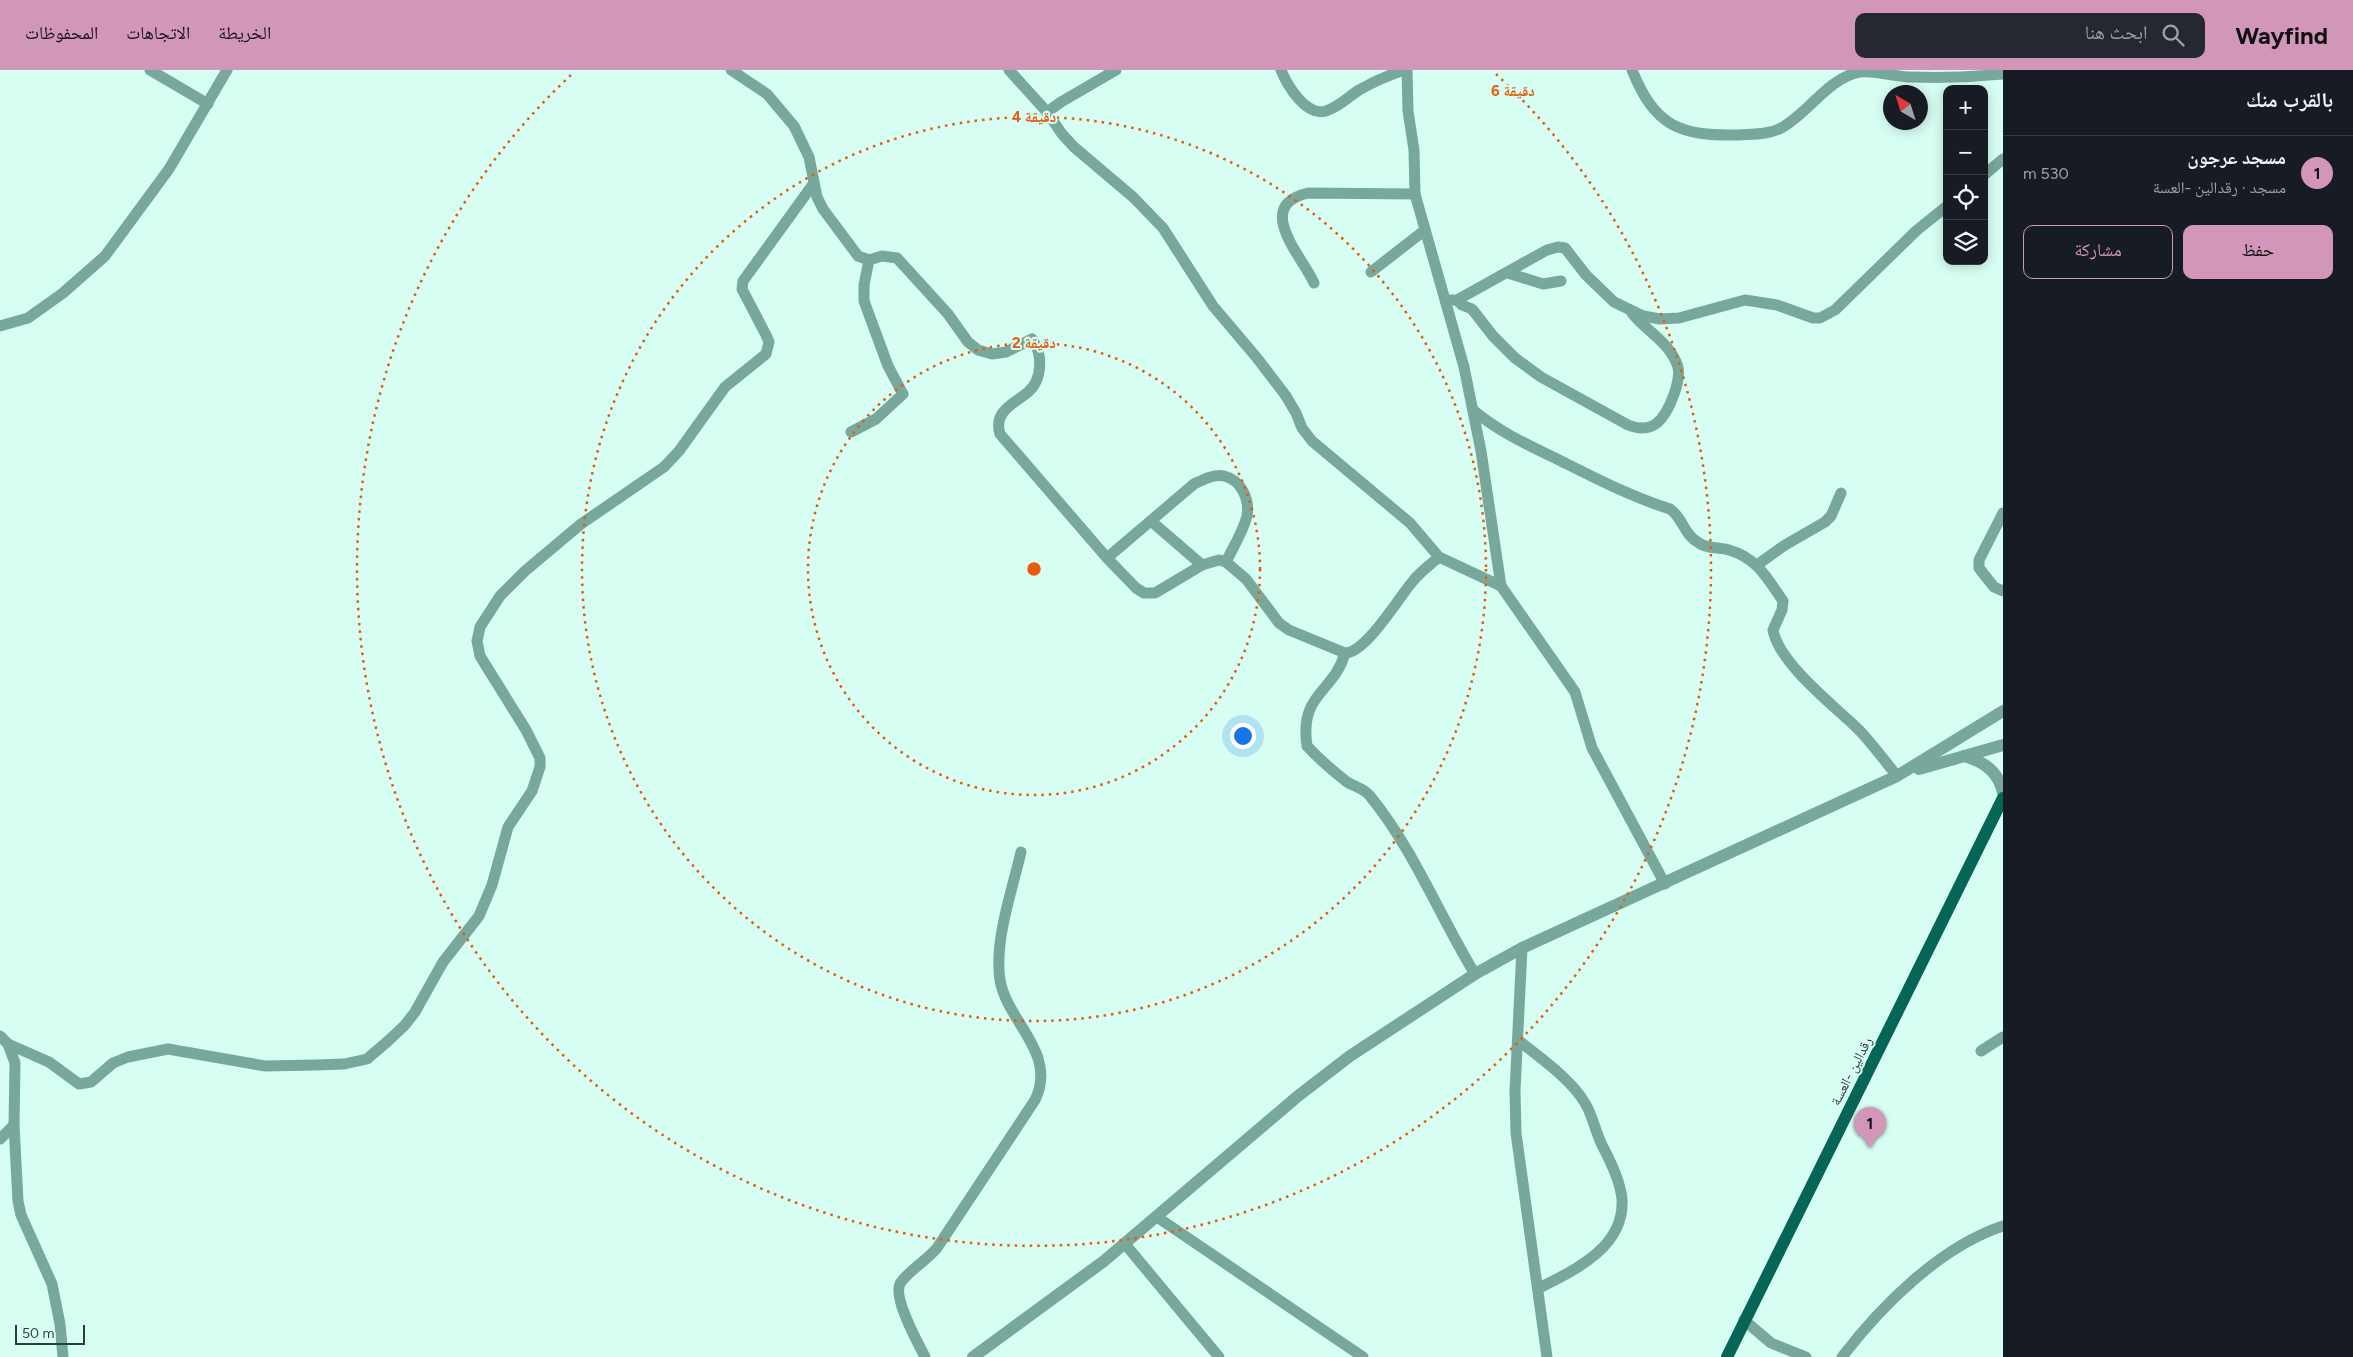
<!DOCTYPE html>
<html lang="ar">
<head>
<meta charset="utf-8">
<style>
	body { margin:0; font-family:Figtree,"Noto Naskh Arabic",sans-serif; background:#242831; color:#f1f3f6; direction:rtl }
	.controls { position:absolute; right:15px; top:15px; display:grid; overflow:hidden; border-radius:10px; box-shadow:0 2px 12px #0003 }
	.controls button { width:45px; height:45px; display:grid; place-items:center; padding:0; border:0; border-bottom:1px solid #363941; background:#171b24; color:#f1f3f6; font:25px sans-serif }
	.compass { position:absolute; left:1883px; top:15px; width:45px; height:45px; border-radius:50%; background:#171b24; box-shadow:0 2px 12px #0003; rotate:321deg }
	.scale { position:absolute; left:15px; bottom:12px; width:70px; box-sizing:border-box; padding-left:5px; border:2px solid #2c3c38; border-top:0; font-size:14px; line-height:18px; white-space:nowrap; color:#2c3c38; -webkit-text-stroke:4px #d7fef3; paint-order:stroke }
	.you { position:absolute; left:1242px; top:665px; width:18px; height:18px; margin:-12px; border:4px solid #fff; border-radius:50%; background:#1a73e8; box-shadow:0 0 0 8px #1a73e833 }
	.badge { display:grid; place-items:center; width:32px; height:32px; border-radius:50%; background:#d297b8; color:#111; font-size:16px; font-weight:700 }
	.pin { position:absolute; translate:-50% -41px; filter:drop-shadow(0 1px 2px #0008) }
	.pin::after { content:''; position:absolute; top:26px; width:18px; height:15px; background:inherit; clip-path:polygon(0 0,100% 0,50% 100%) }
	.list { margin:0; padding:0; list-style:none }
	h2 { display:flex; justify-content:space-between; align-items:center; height:65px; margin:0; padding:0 20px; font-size:21px }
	h2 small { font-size:16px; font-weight:400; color:#9ea1a6 }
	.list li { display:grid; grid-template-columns:32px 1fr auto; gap:15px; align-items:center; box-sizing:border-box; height:75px; padding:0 20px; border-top:1px solid #363941 }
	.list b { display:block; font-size:19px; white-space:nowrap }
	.list p { margin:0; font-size:16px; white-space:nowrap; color:#9ea1a6 }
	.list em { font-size:16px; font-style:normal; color:#9ea1a6 }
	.actions { display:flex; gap:10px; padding:15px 20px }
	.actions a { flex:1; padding:11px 0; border:1px solid #d297b8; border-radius:10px; text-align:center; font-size:18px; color:#d297b8 }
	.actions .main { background:#d297b8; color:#111 }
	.icon { flex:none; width:28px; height:28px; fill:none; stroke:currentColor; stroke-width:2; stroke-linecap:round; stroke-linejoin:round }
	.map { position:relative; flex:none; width:2003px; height:1287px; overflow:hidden; direction:ltr }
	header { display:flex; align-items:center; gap:30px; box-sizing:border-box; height:70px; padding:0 25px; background:#d297b8; color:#111 }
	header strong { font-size:24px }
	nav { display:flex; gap:28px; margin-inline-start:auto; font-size:18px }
	.search { width:350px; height:45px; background:#242831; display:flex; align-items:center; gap:12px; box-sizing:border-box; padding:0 18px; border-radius:10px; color:#9ea1a6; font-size:19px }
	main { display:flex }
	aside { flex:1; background:#171b24 }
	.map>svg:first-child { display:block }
</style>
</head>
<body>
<header>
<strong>Wayfind</strong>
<div class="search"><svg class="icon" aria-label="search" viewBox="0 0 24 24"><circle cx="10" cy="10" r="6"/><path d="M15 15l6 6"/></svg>ابحث هنا</div>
<nav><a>الخريطة</a><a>الاتجاهات</a><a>المحفوظات</a></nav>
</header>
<main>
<aside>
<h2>بالقرب منك<small></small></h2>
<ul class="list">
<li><span class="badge">1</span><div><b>مسجد عرجون</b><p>مسجد · رقدالين -العسة</p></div><em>530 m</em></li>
</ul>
<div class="actions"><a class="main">حفظ</a><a>مشاركة</a></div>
</aside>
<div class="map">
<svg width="2003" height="1287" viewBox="0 0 2003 1287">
	<rect width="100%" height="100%" fill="#d7fef3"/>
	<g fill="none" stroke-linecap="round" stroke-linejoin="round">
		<!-- minor -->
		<g stroke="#78a89c" stroke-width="11">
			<polyline points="150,0 208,34"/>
			<path d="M731,0l36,24 27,32 15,31 8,40 6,12 35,47 11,4 13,-4 15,2 51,56 20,28 10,8 14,4 14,-2 26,-13c11,15 11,41 -5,54 -14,11 -34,19 -27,41l107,124 29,30 8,5h11l47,-28 17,-5 7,2 20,17 33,44 10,7 56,23c21,0 54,-56 68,-72 7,-9 17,-16 26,-24"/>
			<polyline points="1009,0 1047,42 1062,64 1074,77 1133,127 1163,158 1213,236 1257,288 1286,326 1296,343 1302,358 1312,371 1410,453 1439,487 1501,516"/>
			<path d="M1281,0c6,15 25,47 45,41 13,-4 22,-14 33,-21 14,-8 30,-15 45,-20"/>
			<polyline points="1407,0 1408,41 1414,80 1415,124 1464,297 1481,381 1501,516 1575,622 1592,678 1665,814"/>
			<path d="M1632,0c23,57 48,66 106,65 15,-1 31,0 45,-8 26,-15 46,-49 76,-55 17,-2 35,5 53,5 30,1 61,0 91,-3"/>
			<polyline points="1047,42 1061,32 1116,0"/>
			<polyline points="1984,105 2003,89"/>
			<polyline points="1371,202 1425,160"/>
			<polyline points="1508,203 1543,214 1561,211"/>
			<path d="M1314,213c-12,-27 -61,-77 -6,-90l107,1"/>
			<polyline points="1446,230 1457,230 1547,180 1558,177 1565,178 1586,205 1614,232 1643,246 1660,249 1679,248 1745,230 1777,235 1813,248 1820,248 1835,240 1916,161 1947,136"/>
			<path d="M1457,230l5,5 10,4 21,27 22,22 26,19 87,48c10,4 20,5 29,-2 12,-10 26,-45 20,-59 -9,-23 -31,-33 -45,-51"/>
			<polyline points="0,256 28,248 63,223 105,186 169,99 227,0"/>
			<path d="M1473,340c26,22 57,36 88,51 36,18 71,36 109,48 13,9 14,26 29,34 8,6 20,4 30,7 28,8 38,28 54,51l-1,9 -9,20c6,34 63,77 87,101 13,14 25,30 37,45"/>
			<polyline points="851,362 876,349 903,324 888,296 864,231 864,215 869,190"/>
			<polyline points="2003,443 1979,490 1979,498 1994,517 2003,521"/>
			<polyline points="1151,451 1202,495"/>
			<path d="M1107,488l87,-74c9,-4 19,-10 30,-8 17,4 26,23 23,40 -4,16 -14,31 -21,46"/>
			<polyline points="1757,495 1785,475 1825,452 1831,446 1841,423"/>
			<path d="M1345,583c-11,40 -46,40 -38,93 12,13 26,25 40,36 8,5 17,6 23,14 44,54 69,119 105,178"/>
			<polyline points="1522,878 1515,1021 1516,1063 1547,1287"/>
			<polyline points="0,966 8,974 15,993 14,1055 18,1131 21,1145 52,1214 60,1254 63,1287"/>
			<path d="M1518,970c22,18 52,38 67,63 8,13 10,28 17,42 8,16 18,35 20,54 3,48 -47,71 -83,89"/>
			<polyline points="8,974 49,992 79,1014 91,1012 113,993 128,987 168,979 265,996 316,995 344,994 367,989 388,971 405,955 415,942 443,892 479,846 492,815 508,757 532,721 540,697 540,688 526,660 480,586 477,571 480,557 500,526 525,501 581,454 664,397 679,381 725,317 766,284 769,272 766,265 742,219 743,211 814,113"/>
			<polyline points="1981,981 2003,967"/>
			<polyline points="0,1069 14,1055"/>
			<polyline points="1157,1147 1363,1287"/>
			<polyline points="1125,1174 1219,1287"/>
			<polyline points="1744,1250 1771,1273 1806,1287"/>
			<path d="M925,1287c-7,-14 -34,-62 -24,-75 10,-13 25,-21 36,-34l98,-148c23,-47 -28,-78 -35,-120 -6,-39 12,-89 21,-128"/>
			<path d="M1842,1287c40,-52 98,-110 161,-131"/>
		</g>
		<!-- tertiary -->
		<g stroke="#78a89c" stroke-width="12">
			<path d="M1964,686c19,5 35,16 39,37"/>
			<polyline points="1919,699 2003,675"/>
			<polyline points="973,1287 1104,1191 1298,1026 1350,986 1475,904 1522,878 1897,706 2003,641"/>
		</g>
		<!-- primary -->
		<polyline stroke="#066556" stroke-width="12" points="1727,1287 2003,728"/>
	</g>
	<!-- distance rings -->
	<g fill="none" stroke="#e8590c" stroke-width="2.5" stroke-dasharray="2.5 5">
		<circle cx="1034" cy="499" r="226"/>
		<circle cx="1034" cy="499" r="452"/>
		<path d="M1496 4A677 677 0 1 1 572 4"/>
	</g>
	<g text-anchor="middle" stroke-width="4" stroke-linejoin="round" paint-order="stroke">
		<!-- street labels -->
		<g font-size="14" fill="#2c3c38" stroke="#d7fef3">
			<text transform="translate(1851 1001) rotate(-63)" y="5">رقدالين -العسة</text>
		</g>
	</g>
	<circle cx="1034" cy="499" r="8" fill="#e8590c" stroke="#d7fef3" stroke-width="2.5"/>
	<g font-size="15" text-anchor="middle" font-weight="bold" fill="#e8590c" stroke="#d7fef3" stroke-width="4" stroke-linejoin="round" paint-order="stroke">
		<text x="1513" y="26">6 دقيقة</text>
		<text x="1034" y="52">4 دقيقة</text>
		<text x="1034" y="278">2 دقيقة</text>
	</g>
</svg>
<div class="controls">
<button>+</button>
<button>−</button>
<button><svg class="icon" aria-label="locate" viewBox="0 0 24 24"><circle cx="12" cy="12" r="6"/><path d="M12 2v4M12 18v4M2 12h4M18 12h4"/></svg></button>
<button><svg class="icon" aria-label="layers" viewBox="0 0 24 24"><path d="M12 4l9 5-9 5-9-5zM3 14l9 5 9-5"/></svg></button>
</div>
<svg class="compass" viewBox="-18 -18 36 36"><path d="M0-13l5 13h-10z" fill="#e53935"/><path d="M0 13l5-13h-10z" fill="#9ea1a6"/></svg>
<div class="scale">50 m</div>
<div class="you"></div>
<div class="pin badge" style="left:1870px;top:1078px">1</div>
</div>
</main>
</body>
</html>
